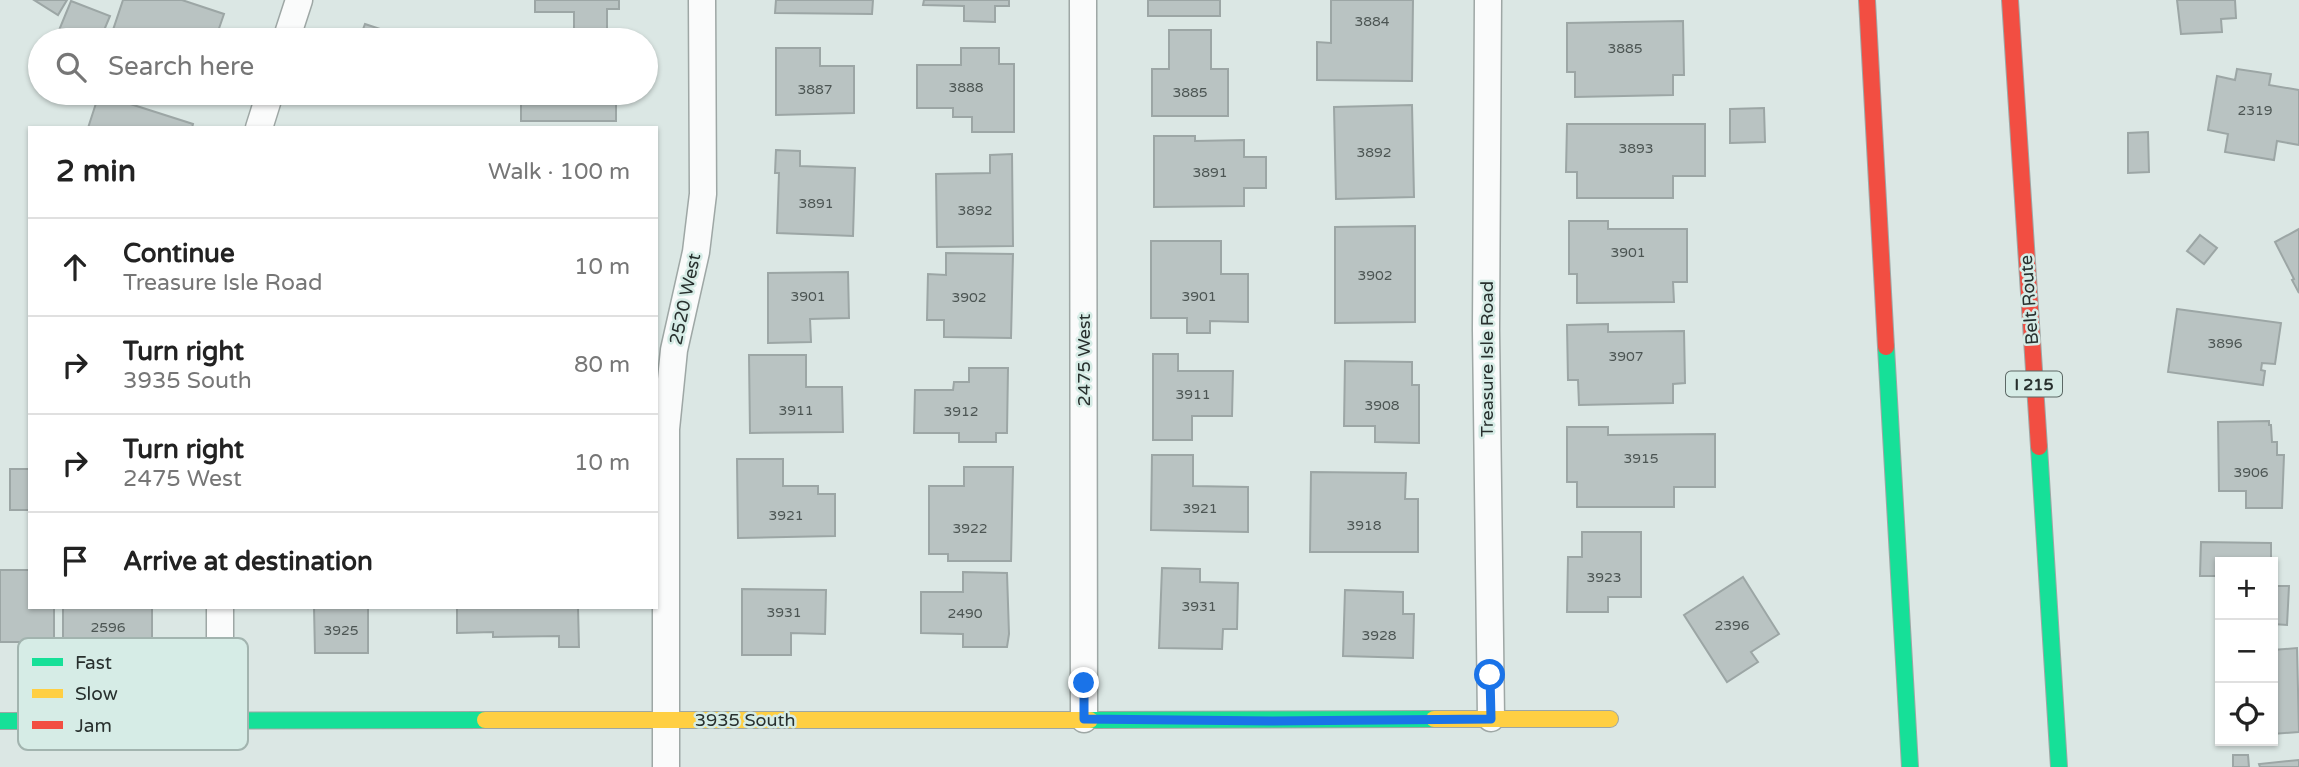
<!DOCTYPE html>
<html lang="en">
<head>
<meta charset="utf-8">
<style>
	body { margin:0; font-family:"Varela Round",sans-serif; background:#f6f6f6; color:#222 }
	.controls { position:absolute; right:21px; bottom:21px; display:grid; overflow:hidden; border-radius:0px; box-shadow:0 2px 5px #0004 }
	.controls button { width:63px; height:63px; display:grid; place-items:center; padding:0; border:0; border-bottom:2px solid #e0e0e0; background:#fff; color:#222; font:35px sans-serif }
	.stop { position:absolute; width:21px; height:21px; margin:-16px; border:5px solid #1a73e8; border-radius:50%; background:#fff }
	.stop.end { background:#1a73e8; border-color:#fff; box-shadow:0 2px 7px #0008 }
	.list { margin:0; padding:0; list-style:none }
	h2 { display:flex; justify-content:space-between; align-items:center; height:91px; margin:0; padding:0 28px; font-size:30px }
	h2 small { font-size:23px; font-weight:400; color:#767676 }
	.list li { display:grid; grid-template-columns:46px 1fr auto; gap:21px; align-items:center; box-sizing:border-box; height:98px; padding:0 28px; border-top:2px solid #e0e0e0 }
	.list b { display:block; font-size:26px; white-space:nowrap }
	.list p { margin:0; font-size:23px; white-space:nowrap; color:#767676 }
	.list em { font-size:23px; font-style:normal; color:#767676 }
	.icon { flex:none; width:38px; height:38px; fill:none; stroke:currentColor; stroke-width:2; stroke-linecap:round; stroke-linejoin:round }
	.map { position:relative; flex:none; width:2299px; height:767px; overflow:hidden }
	.search { position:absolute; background:#fff; box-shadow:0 2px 5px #0004; left:28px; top:28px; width:630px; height:77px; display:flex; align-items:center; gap:18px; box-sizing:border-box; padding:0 24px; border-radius:38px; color:#767676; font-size:26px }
	.panel { position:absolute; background:#fff; box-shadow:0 2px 5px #0004; left:28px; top:126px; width:630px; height:483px; border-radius:0px }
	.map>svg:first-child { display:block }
</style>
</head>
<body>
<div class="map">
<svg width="2299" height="767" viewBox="0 0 2299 767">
	<rect width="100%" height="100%" fill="#dbe7e4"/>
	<!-- building -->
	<g fill="#b9c3c2" stroke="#9ca6a5" stroke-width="2">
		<polygon points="34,0 67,0 58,15"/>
		<polygon points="123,0 182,0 224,14 215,40 138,40 139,39 113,30"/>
		<polygon points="535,0 619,0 619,9 607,9 607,29 574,29 574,12 535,12"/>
		<polygon points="776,0 873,0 872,14 775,13"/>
		<polygon points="924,0 1009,0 1009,6 995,6 995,22 964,21 964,6 923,5"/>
		<rect x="1148" y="0" width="72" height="16"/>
		<polygon points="1331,0 1413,0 1412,81 1317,80 1317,42 1331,43"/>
		<polygon points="2177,0 2235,0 2236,18 2221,19 2222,32 2181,34"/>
		<polygon points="71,1 110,16 100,40 55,40"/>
		<polygon points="1683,21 1684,75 1673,75 1673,95 1575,97 1575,72 1567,72 1567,23"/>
		<polygon points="365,24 413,40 359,40"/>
		<polygon points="1169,30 1211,30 1211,69 1228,69 1228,116 1152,116 1152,69 1169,69"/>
		<polygon points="776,48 820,48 820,66 854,66 854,113 776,115"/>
		<polygon points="961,48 999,48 999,64 1014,64 1014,132 972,132 972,117 953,117 953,108 917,108 917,65 961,65"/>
		<polygon points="2237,69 2271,74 2269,85 2299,90 2299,145 2277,141 2274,160 2225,152 2228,134 2208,130 2217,76 2235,80"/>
		<polygon points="360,93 388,93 385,101"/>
		<rect x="521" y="93" width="95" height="28"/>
		<polygon points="99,94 193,124 192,128 88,128"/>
		<polygon points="1412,105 1414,197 1336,199 1334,107"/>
		<polygon points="1764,108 1765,142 1730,143 1730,109"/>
		<polygon points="1567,124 1705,124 1705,176 1673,176 1673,198 1577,198 1577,172 1566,172"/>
		<polygon points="2148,132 2149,172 2128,173 2128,133"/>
		<polygon points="1154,136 1195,136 1195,141 1244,140 1244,157 1266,157 1266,188 1244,188 1244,206 1154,207"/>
		<polygon points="776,150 800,151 800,166 855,168 853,236 777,233 779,173 775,173"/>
		<polygon points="1012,154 1013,246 937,247 936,174 990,173 990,155"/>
		<polygon points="1569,221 1608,221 1608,229 1687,229 1687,282 1673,282 1674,302 1577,303 1577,274 1569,274"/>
		<polygon points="1415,226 1415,322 1335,323 1335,227"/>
		<polygon points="2299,229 2299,293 2292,280 2294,279 2275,242"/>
		<polygon points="2200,235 2217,248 2204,264 2187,251"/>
		<polygon points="1151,241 1221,241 1221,274 1248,274 1248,322 1210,321 1210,333 1187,333 1187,318 1151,318"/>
		<polygon points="946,253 1013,254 1011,338 944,337 944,320 927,320 928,274 946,275"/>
		<polygon points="848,272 849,318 810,319 811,342 768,343 768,273"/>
		<polygon points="2177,309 2281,323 2275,364 2262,363 2261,370 2265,371 2263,385 2168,372"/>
		<polygon points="1608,324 1608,332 1684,331 1685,383 1673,384 1673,403 1579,405 1578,380 1568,380 1567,325"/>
		<polygon points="1153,354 1178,354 1178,371 1233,371 1232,416 1192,416 1192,440 1153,440"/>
		<polygon points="749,355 806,355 806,387 842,387 843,432 750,433"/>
		<polygon points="1345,361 1412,362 1412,385 1419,385 1419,443 1375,442 1375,426 1344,426"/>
		<polygon points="969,368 1008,368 1007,433 996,433 996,442 959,442 959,433 914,433 915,390 953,390 954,382 969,382"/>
		<polygon points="2269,421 2269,425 2271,425 2272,442 2277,442 2277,455 2284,455 2282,508 2246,508 2246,491 2219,491 2218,422"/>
		<polygon points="1567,427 1608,427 1608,435 1715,434 1715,487 1674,487 1674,507 1577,507 1577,482 1567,482"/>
		<polygon points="1152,455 1193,455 1193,486 1248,487 1248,532 1151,530"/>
		<polygon points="737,459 783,459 783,486 818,486 818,494 835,494 835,536 738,538"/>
		<polygon points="964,467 1013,467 1011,561 948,561 948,554 929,554 929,486 964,486"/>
		<rect x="10" y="469" width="20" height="41"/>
		<polygon points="1311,472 1406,473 1405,499 1418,499 1418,552 1310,552"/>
		<polygon points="1582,532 1641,532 1641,597 1608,597 1608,612 1567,612 1568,557 1582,557"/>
		<polygon points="2201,542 2271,543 2271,562 2220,562 2220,576 2200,576"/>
		<polygon points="2273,566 2276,566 2276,586 2289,586 2287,625 2273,624"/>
		<polygon points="1162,568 1200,569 1200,582 1238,583 1237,629 1223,629 1222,649 1159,648"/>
		<polygon points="0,570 29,570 30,607 54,607 54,642 0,642"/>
		<polygon points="963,572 1007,573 1009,634 1007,647 963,647 963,634 921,633 921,592 963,592"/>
		<polygon points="1743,577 1779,634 1751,652 1758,662 1727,682 1684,615"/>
		<polygon points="742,589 826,590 825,634 791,633 791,655 742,655"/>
		<polygon points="1345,590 1403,592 1403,614 1414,614 1413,658 1343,656"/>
		<polygon points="63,607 152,607 152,648 63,646"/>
		<polygon points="314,607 368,607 368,653 315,653"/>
		<polygon points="457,607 578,607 579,647 559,647 559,636 493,637 493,632 457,633"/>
		<polygon points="2297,648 2299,732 2273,734 2273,650"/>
		<polygon points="2233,755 2248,755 2249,767 2233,767"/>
		<polygon points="2299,760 2299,767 2260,767 2259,764"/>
	</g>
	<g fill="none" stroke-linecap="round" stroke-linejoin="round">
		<defs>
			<g id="street">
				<polyline points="1083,0 1084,719"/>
				<polyline points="1488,0 1486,330 1491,718"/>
				<polyline points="286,40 299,0"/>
				<polyline points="259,128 270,93"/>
				<polyline points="220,607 220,721"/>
				<polyline points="666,767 666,429 674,350 696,252 703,194 702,0"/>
			</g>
			<g id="fast">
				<polyline points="1886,347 1910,767"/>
				<polyline points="2039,447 2059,767"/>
				<polyline points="1090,720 1434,719"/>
				<polyline points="0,721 485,720"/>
			</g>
			<g id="slow">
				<polyline points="1434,719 1610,719"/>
				<polyline points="485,720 1090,720"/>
			</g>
			<g id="jam">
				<polyline points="1867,0 1886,347"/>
				<polyline points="2010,0 2039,447"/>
			</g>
		</defs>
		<!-- street casing -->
		<use href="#street" stroke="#9ea7a5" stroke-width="29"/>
		<!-- fast casing -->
		<use href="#fast" stroke="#9ea7a5" stroke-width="18"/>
		<!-- slow casing -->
		<use href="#slow" stroke="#9ea7a5" stroke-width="18"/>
		<!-- jam casing -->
		<use href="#jam" stroke="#9ea7a5" stroke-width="18"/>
		<!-- street -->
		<use href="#street" stroke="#fafbfb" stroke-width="26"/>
		<!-- fast -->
		<use href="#fast" stroke="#16e098" stroke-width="16"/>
		<!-- slow -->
		<use href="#slow" stroke="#ffcf43" stroke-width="16"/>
		<!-- jam -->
		<use href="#jam" stroke="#f24e42" stroke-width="16"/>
	</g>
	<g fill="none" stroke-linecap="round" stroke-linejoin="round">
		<!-- route -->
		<polyline stroke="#1a73e8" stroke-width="9" points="1084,683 1084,719 1273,721 1491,719 1490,675"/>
	</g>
	<g text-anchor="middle" stroke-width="5" stroke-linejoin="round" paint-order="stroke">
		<!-- number labels -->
		<g font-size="14" fill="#4c5553">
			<text x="1372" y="26">3884</text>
			<text x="1625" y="53">3885</text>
			<text x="966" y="92">3888</text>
			<text x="815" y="94">3887</text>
			<text x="1190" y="97">3885</text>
			<text x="2255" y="115">2319</text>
			<text x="1636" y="153">3893</text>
			<text x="1374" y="157">3892</text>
			<text x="1210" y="177">3891</text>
			<text x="816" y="208">3891</text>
			<text x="975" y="215">3892</text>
			<text x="1628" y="257">3901</text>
			<text x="1375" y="280">3902</text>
			<text x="808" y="301">3901</text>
			<text x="1199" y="301">3901</text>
			<text x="969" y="302">3902</text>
			<text x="2225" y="348">3896</text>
			<text x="1626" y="361">3907</text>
			<text x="1193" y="399">3911</text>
			<text x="1382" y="410">3908</text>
			<text x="796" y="415">3911</text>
			<text x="961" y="416">3912</text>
			<text x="1641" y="463">3915</text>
			<text x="2251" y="477">3906</text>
			<text x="1200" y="513">3921</text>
			<text x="786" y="520">3921</text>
			<text x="1364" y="530">3918</text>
			<text x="970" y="533">3922</text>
			<text x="1604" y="582">3923</text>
			<text x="1199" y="611">3931</text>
			<text x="784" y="617">3931</text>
			<text x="965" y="618">2490</text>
			<text x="1732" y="630">2396</text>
			<text x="108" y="632">2596</text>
			<text x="341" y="635">3925</text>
			<text x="1379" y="640">3928</text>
		</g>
		<!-- shield labels -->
		<rect fill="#d6ece6" stroke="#5c6865" stroke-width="2" x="2006" y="371.5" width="56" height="25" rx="5"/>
		<g font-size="16" font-weight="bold" fill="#28302e">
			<text x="2034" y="390">I 215</text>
		</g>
		<!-- street labels -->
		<g font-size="18" fill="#28302e" stroke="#d6ece6">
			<text transform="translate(685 299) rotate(-78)" y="6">2520 West</text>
			<text transform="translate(2029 300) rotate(-94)" y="6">Belt Route</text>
			<text transform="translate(1487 359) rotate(-90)" y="6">Treasure Isle Road</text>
			<text transform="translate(1084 360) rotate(-90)" y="6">2475 West</text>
			<text x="745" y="726">3935 South</text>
		</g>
	</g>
	<!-- legend -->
	<rect x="18" y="638" width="230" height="112" rx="10" fill="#d6ece6" stroke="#a2b4af" stroke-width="2"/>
	<rect x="32" y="658" width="31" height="8" fill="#16e098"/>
	<rect x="32" y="689" width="31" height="9" fill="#ffcf43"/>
	<rect x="32" y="721" width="31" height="8" fill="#f24e42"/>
	<g font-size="19" fill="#28302e">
		<text x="75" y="669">Fast</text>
		<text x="75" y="700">Slow</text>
		<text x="75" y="732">Jam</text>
	</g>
</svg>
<div class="controls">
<button>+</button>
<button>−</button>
<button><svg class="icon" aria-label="locate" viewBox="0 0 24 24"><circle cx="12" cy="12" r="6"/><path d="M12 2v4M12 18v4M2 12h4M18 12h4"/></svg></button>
</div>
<div class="stop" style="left:1490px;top:675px"></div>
<div class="stop end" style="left:1084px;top:683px"></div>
<div class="search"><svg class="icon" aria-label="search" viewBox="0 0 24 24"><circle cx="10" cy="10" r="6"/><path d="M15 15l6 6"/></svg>Search here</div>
<section class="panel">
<h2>2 min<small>Walk · 100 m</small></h2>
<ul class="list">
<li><svg class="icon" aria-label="ahead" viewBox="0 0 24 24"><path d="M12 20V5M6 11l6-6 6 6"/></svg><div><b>Continue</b><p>Treasure Isle Road</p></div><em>10 m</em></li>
<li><svg class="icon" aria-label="right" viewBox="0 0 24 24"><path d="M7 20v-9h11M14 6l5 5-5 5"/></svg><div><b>Turn right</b><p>3935 South</p></div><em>80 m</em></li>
<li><svg class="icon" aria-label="right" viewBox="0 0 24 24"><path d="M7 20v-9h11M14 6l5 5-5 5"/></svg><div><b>Turn right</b><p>2475 West</p></div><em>10 m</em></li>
<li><svg class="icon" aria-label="arrive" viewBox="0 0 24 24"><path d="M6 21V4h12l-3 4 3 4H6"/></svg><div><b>Arrive at destination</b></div></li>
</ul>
</section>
</div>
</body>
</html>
